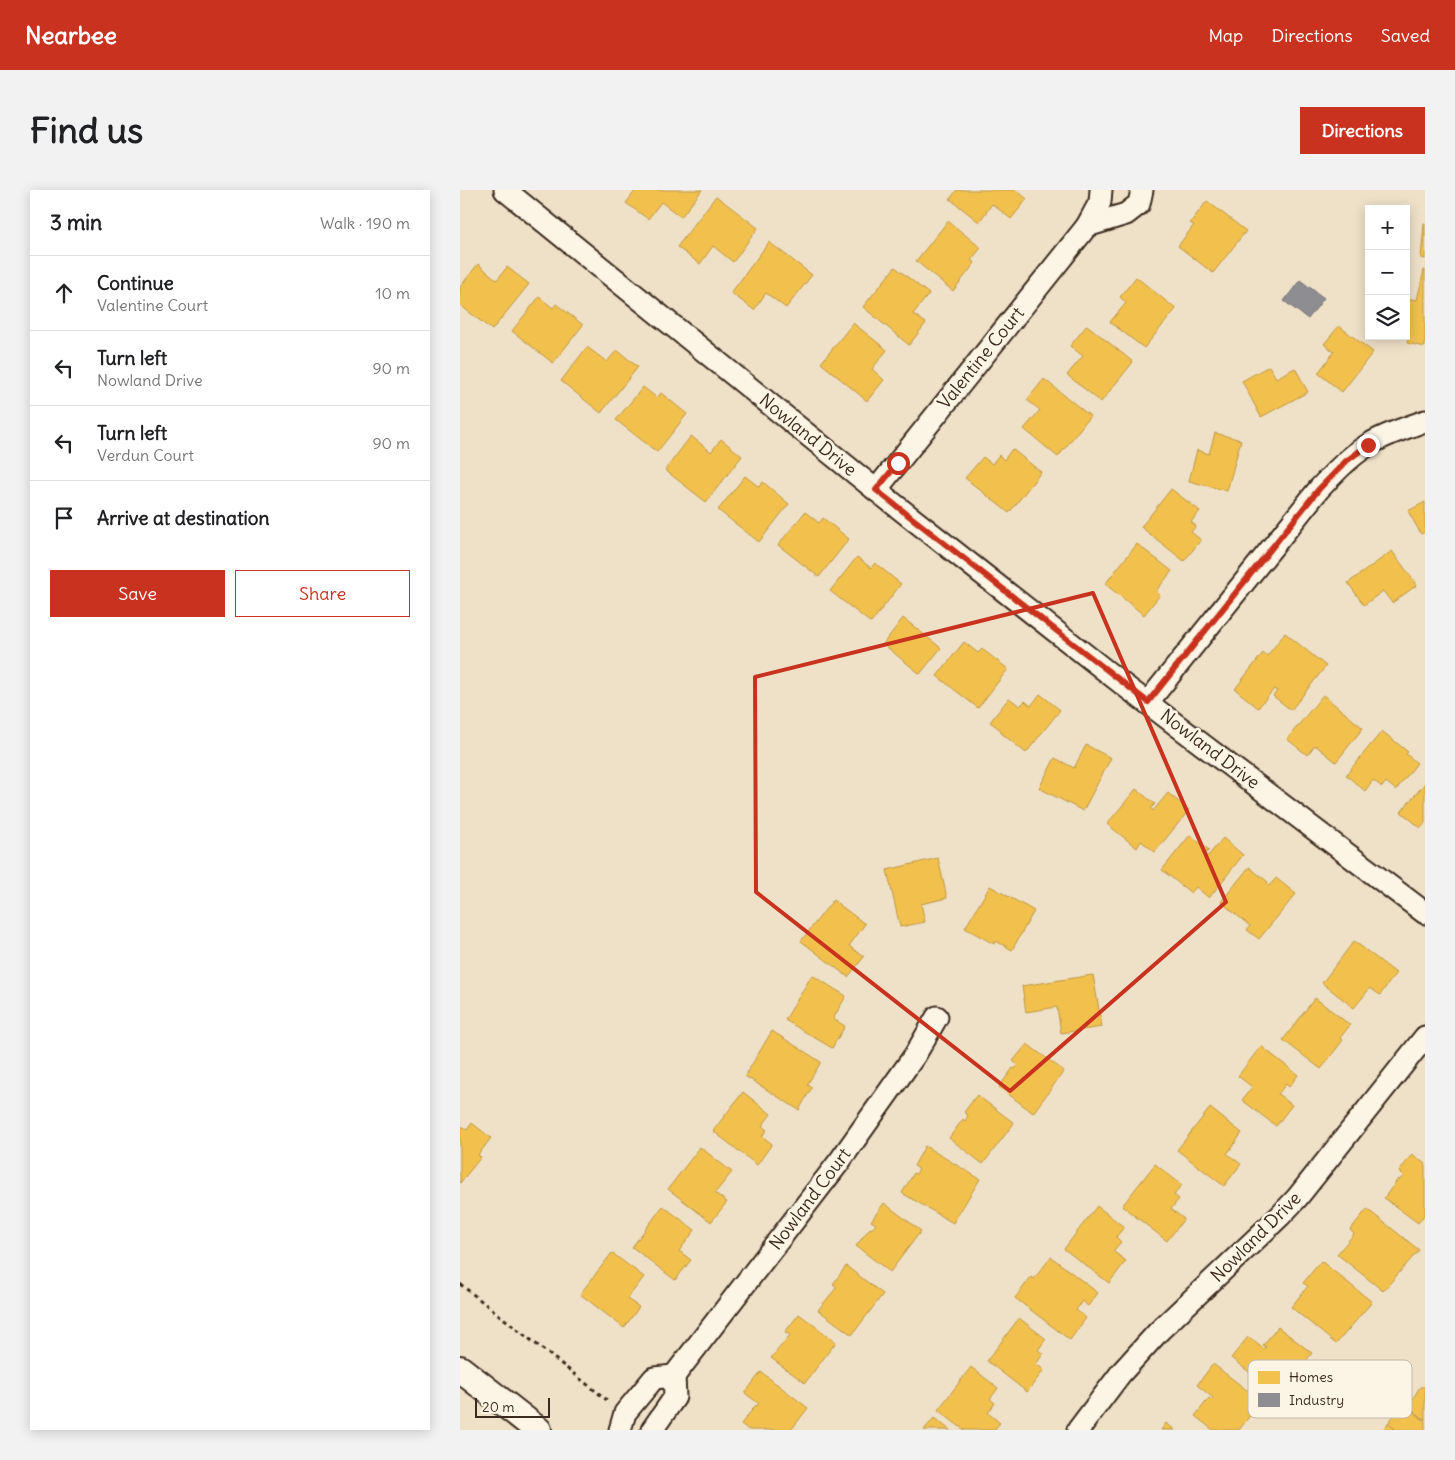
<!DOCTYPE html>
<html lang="en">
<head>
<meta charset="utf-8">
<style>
	body { margin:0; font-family:Delius,sans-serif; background:#f2f2f2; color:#202124 }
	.controls { position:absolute; right:15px; top:15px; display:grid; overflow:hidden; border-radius:0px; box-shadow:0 2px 12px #0003 }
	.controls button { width:45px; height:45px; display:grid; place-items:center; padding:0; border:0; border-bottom:1px solid #e0e0e0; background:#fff; color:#202124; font:25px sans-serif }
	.scale { position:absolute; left:15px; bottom:12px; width:75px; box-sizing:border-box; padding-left:5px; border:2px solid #3b2a1e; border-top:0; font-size:14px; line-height:18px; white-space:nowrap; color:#3b2a1e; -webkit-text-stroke:4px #fcf5e5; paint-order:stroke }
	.stop { position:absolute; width:15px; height:15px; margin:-11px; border:4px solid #c8321e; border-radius:50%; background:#fff }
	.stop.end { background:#c8321e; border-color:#fff; box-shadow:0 1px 5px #0008 }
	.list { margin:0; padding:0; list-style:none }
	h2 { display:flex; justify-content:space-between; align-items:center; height:65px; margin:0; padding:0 20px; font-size:21px }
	h2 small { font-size:16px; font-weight:400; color:#757577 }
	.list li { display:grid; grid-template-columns:32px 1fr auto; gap:15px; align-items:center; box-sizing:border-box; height:75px; padding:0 20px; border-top:1px solid #e0e0e0 }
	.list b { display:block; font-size:19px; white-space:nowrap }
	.list p { margin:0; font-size:16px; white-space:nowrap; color:#757577 }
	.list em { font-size:16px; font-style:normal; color:#757577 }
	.actions { display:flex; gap:10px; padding:15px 20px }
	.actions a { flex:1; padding:11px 0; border:1px solid #c8321e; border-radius:0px; text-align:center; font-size:18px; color:#c8321e }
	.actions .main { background:#c8321e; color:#fff }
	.icon { flex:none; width:28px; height:28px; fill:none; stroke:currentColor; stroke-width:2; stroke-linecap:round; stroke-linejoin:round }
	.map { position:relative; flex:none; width:965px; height:1240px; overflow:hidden; border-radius:0px }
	header { display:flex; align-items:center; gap:30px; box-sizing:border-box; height:70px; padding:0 25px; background:#c8321e; color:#fff }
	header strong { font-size:24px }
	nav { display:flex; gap:28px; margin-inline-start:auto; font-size:18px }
	.intro { display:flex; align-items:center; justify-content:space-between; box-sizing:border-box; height:120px; padding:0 30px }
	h1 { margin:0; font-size:35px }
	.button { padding:12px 22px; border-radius:0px; background:#c8321e; color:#fff; font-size:18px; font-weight:700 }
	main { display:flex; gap:30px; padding:0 30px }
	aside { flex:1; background:#fff; border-radius:0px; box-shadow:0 2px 12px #0003 }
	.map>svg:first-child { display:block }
</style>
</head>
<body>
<header>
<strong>Nearbee</strong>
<nav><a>Map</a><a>Directions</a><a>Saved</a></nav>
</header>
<div class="intro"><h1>Find us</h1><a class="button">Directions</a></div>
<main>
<aside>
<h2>3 min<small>Walk · 190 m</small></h2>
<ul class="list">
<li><svg class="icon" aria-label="ahead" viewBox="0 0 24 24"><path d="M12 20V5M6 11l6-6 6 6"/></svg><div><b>Continue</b><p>Valentine Court</p></div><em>10 m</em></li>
<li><svg class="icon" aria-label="left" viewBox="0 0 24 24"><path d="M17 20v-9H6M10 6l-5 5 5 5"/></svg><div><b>Turn left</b><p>Nowland Drive</p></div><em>90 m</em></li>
<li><svg class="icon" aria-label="left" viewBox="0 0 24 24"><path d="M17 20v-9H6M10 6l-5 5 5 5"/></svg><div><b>Turn left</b><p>Verdun Court</p></div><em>90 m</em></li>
<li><svg class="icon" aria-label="arrive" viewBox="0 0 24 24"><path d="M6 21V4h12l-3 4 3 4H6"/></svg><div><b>Arrive at destination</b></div></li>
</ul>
<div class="actions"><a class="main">Save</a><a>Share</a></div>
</aside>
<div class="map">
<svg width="965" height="1240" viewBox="0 0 965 1240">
	<rect width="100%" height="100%" fill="#efe1c8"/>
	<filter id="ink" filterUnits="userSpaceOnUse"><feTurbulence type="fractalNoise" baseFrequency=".02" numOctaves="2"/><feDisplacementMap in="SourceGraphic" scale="10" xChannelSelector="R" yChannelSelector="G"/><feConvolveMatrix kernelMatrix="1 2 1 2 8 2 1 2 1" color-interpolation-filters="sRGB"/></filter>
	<g filter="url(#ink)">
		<!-- homes -->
		<g fill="#f2c14e" stroke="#bb9440">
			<polygon points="176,0 242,0 221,27 201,12 188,29 166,13"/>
			<polygon points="497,0 556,0 567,9 551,29 532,14 519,32 490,9"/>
			<polygon points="256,6 298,38 273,72 253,56 240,74 217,57"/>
			<polygon points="747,11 786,41 753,83 718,56 734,35 730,33"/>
			<polygon points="488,31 521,58 511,70 515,73 493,101 456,71"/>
			<polygon points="964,33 965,33 965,69 961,68"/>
			<polygon points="309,52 352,85 326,118 306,103 294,120 271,103"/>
			<polygon points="18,74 37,90 47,77 69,94 32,140 0,115 0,97"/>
			<polygon points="435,77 469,104 453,124 466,133 449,155 403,117"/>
			<polygon points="964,80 965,80 965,157 947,153 950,141 946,140 946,108 957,110"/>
			<polygon points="676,87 716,119 684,158 650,132 666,113 660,107"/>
			<polygon points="79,107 93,118 96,114 123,135 93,173 52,141"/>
			<polygon points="393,133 427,160 412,179 424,190 407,211 361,173"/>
			<polygon points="627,135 673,172 641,212 607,185 623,166 610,156"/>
			<polygon points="879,136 913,162 882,202 858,183 874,162 864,154"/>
			<polygon points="127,157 147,172 157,160 178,177 141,223 101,191"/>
			<polygon points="809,176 816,188 835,178 848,202 801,227 782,191"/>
			<polygon points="584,189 630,226 598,267 564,239 580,220 567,210"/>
			<polygon points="183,197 197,208 201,203 227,224 197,262 156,230"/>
			<polygon points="755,243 781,250 767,301 729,291 737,260 749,264"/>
			<polygon points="231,246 251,262 261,249 282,266 246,312 205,280"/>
			<polygon points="552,259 581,282 549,323 505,288 523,267 532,274 539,265 544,270"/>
			<polygon points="285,286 299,297 303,292 329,314 299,352 258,320"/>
			<polygon points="711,299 740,321 731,332 736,336 731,342 741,350 724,371 681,337"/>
			<polygon points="965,312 965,342 961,344 948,321"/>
			<polygon points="345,322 359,333 363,328 389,349 359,387 318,355"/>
			<polygon points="677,354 712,381 696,401 700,405 684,425 645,394"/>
			<polygon points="932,361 957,395 932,413 923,401 904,415 888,393"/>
			<polygon points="397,367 411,378 415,373 441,394 411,433 370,401"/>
			<polygon points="443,428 481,458 460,484 423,454"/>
			<polygon points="825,443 866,476 831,520 813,506 817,501 814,499 798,518 775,499 803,463 807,466"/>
			<polygon points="504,452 518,463 522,459 548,479 518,518 477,486"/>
			<polygon points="580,504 600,520 566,563 540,542 542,541 530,532 549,508 560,516 565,511 571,516"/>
			<polygon points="863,505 903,538 876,572 855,555 847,565 827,549"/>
			<polygon points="922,541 948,562 946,564 957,573 936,600 926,592 922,597 913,590 905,601 886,585"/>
			<polygon points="626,555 651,568 623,621 579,598 595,568 614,578"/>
			<polygon points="965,593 965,633 961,638 941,622"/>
			<polygon points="676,599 695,614 691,618 693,621 708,603 729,620 695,662 681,651 677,658 647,634"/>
			<polygon points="730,645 749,660 745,664 748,666 763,648 783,665 749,708 736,697 731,703 702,680"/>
			<polygon points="478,668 487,708 461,714 465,732 440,737 427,680"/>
			<polygon points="789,677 808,692 807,694 809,696 816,688 836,704 799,749 787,740 790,736 761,712"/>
			<polygon points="530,696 574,721 552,760 536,751 534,754 505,738"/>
			<polygon points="373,710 405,734 389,756 404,767 388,787 341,751"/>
			<polygon points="894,751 936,783 920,805 910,798 894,818 862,793"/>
			<polygon points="352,785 386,806 373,829 385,836 372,858 325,830"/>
			<polygon points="633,785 642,837 601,843 597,817 566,822 562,796"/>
			<polygon points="855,808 890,835 880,848 883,850 861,879 823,850"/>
			<polygon points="312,841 361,872 347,895 352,897 339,920 285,886"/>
			<polygon points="567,854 604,881 573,923 539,897 553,878 555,879 558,875 553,871"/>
			<polygon points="801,856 838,885 829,897 826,894 818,904 832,915 816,936 782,910 792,897 778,886"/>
			<polygon points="283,902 311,924 302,936 307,940 302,946 312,954 297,975 253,941"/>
			<polygon points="517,905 554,933 523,974 489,948 503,929 505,931 508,926 504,922"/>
			<polygon points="750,918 782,943 767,964 781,974 764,996 717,960"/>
			<polygon points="12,933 31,948 18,965 21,967 0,993 0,935 7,940"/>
			<polygon points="465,956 520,989 493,1033 442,1003 454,983 456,984 459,979 454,976"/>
			<polygon points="240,957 272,982 255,1003 267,1012 251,1032 208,999"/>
			<polygon points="952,964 965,974 965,1024 958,1033 924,1008 938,989 940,990 943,986 939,982"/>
			<polygon points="695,974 722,995 714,1005 719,1009 711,1019 724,1029 707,1051 662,1016"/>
			<polygon points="424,1013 461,1041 430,1082 396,1056 410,1038 412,1039 416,1034 411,1031"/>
			<polygon points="203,1016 235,1040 219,1061 231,1070 215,1090 172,1057"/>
			<polygon points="637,1016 664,1037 656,1047 661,1052 653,1061 666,1071 649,1093 604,1059"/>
			<polygon points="907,1019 959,1060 923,1101 877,1064 894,1044 890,1040"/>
			<polygon points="152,1063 184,1087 167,1109 179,1117 164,1138 120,1104"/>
			<polygon points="591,1067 638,1103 628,1116 622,1111 616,1120 626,1128 610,1150 555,1108 571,1087 574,1089"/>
			<polygon points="861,1071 912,1112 876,1154 831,1117 848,1096 843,1093"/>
			<polygon points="386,1076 423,1104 392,1145 358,1120 377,1097 373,1094"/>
			<polygon points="339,1124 376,1152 345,1193 311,1168 330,1145 325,1142"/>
			<polygon points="559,1128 586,1149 578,1160 583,1164 576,1174 584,1180 567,1202 527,1171"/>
			<polygon points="818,1137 852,1163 819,1205 771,1168 788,1147 804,1159 806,1157 803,1155"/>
			<polygon points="753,1174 801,1211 779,1240 753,1240 735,1226 749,1208 752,1210 753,1208 737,1195"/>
			<polygon points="511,1177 538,1198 530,1209 535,1213 528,1223 540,1233 534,1240 504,1240 478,1220"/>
			<polygon points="301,1182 348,1218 331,1240 289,1240 281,1234 296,1215 297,1216 299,1214 285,1203"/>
			<polygon points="960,1197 965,1197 965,1230 948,1216"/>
			<polygon points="943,1214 965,1231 965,1240 936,1240 928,1233"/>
			<polygon points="474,1228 490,1240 464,1240"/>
			<polygon points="706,1233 715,1240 701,1240"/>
			<polygon points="928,1233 936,1240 923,1240"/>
		</g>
		<!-- industry -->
		<polygon fill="#8d8d92" stroke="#746f6f" points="840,90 864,108 848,129 824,111"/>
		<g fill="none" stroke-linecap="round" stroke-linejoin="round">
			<defs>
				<g id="minor">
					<polyline points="45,0 416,300 665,496 965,723"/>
					<polyline points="627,36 666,24 679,14 682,0"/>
					<polyline points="416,300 627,36 640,12 641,0"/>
					<path d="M688,512l171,-213c15,-16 30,-32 49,-44 17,-11 38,-17 57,-24"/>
					<polyline points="214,1186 379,972 455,865 477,827"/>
					<polyline points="160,1240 165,1223 194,1188 214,1186 215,1207 192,1240"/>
					<polyline points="618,1240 661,1183 699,1141 820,1026 837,1008 965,847"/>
				</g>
				<polyline id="tertiary" points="0,1179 78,1240"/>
			</defs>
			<!-- minor casing -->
			<use href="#minor" stroke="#3b2a1e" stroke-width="25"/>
			<!-- tertiary casing -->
			<use href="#tertiary" stroke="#3b2a1e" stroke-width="30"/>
			<!-- path -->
			<polyline stroke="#3b2a1e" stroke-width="3" stroke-dasharray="4 4" stroke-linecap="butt" points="0,1094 147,1210"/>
			<!-- minor -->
			<use href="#minor" stroke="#fcf5e5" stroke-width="21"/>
			<!-- tertiary -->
			<use href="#tertiary" stroke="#fcf5e5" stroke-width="26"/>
		</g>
	</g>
	<g fill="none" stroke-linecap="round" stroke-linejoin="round" filter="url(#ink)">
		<!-- route -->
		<polyline stroke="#c8321e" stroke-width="6" points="438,273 416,300 688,512 859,299 885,272 908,255"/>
	</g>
	<!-- marked area -->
	<path fill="none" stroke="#c8321e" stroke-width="4" stroke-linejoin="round" d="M633,403l133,309 -216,189 -254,-199 -1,-215z"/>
	<g text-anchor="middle" stroke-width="5" stroke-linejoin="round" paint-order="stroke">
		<!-- street labels -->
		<g font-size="18" fill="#3b2a1e" stroke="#fcf5e5">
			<text transform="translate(521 168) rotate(-51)" y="6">Valentine Court</text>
			<text transform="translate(348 245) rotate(39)" y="6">Nowland Drive</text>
			<text transform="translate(750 559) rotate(37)" y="6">Nowland Drive</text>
			<text transform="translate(350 1009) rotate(-53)" y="6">Nowland Court</text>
			<text transform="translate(796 1047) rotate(-45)" y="6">Nowland Drive</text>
		</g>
	</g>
	<!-- legend -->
	<rect x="788" y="1170" width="164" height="58" rx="8" fill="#fcf5e5" stroke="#c2b8a9" stroke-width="1"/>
	<rect x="798" y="1181" width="22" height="13" fill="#f2c14e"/>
	<rect x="798" y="1203" width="22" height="14" fill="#8d8d92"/>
	<g font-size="14" fill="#3b2a1e">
		<text x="829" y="1192">Homes</text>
		<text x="829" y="1215">Industry</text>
	</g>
</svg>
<div class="controls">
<button>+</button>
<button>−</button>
<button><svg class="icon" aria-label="layers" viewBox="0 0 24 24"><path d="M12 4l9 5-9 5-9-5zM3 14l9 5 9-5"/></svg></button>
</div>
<div class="scale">20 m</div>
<div class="stop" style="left:438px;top:273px"></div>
<div class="stop end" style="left:908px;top:255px"></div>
</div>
</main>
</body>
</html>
